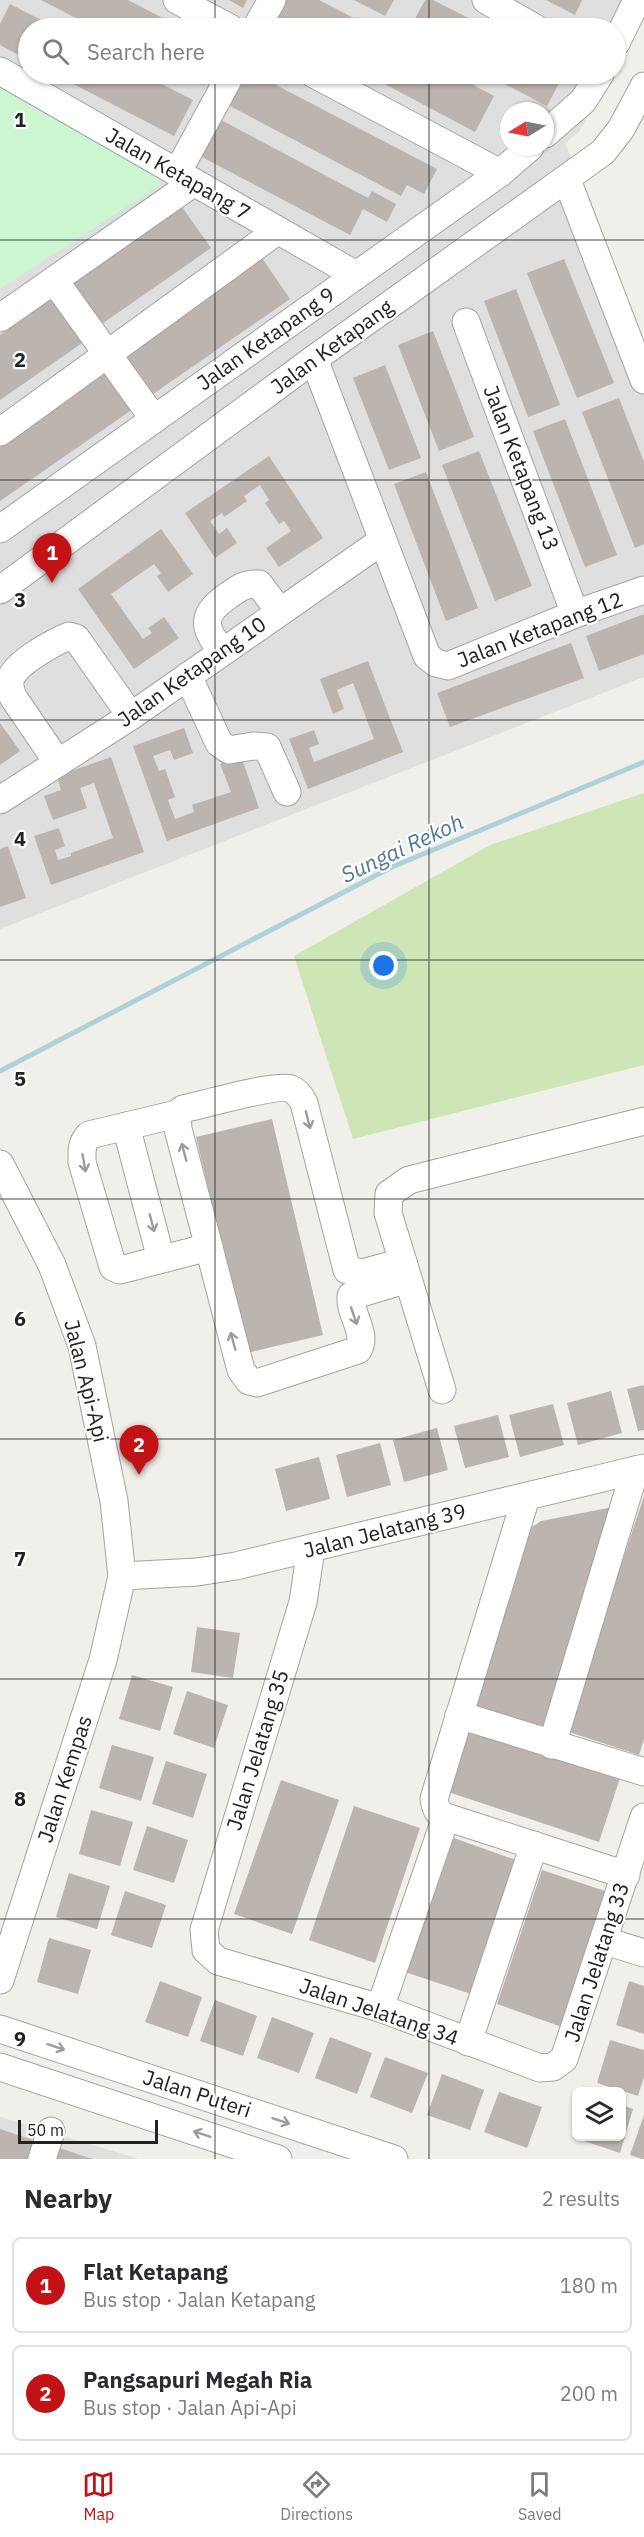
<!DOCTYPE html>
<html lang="en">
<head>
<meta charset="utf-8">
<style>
	body { margin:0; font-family:"IBM Plex Sans",sans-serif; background:#f2f2f3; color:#2b2b33 }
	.controls { position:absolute; right:18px; bottom:18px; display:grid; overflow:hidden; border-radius:9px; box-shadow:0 2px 4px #0004 }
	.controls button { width:54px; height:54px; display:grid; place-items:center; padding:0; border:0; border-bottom:2px solid #e1e1e2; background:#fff; color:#2b2b33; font:30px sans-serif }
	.compass { position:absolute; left:500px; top:102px; width:54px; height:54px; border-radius:50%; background:#fff; box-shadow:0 2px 4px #0004; rotate:260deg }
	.scale { position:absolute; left:18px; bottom:15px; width:140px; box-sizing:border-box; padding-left:6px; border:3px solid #222; border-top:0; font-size:16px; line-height:21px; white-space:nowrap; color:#222; -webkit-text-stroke:4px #fff; paint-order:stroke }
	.you { position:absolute; left:384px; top:966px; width:21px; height:21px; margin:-15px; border:4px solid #fff; border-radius:50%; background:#1a73e8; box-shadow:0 0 0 9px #1a73e833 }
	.badge { display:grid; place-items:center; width:39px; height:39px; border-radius:50%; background:#c21215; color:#fff; font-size:20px; font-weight:700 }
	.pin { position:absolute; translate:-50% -50px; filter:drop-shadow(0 2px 3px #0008) }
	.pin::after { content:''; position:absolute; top:32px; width:21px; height:18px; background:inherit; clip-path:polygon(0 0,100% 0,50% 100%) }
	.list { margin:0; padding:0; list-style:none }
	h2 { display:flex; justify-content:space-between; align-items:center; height:78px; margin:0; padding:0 24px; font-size:26px }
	h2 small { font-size:20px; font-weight:400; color:#7c7c81 }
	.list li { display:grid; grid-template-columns:39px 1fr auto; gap:18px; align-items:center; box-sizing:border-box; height:96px; margin:0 12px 12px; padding:0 12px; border:2px solid #e1e1e2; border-radius:9px }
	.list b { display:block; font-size:22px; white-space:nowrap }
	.list p { margin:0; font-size:20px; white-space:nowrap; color:#7c7c81 }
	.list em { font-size:20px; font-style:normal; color:#7c7c81 }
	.icon { flex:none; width:33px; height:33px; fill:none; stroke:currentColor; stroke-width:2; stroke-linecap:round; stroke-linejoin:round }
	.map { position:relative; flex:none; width:644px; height:2159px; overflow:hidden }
	.search { position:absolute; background:#fff; box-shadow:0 2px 4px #0004; left:18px; right:18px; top:18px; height:66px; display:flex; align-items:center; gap:15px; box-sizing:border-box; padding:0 21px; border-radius:33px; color:#7c7c81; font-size:22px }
	.sheet { height:294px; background:#fff }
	nav { display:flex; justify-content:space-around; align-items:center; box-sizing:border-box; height:84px; border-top:2px solid #e1e1e2; background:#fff; font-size:16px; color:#7c7c81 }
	nav a { display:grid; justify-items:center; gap:3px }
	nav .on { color:#c21215 }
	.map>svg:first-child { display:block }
</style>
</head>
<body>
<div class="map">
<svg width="644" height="2159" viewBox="0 0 644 2159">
	<rect width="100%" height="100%" fill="#f1efea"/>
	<!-- residential -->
	<g fill="#e0dfdf" fill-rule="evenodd">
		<path d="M0,0h644v13l-28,52v-37h-588v46h583l-32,58 -14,11 79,204v330l-644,252zM509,111h36v36h-36z"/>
		<polygon points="0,2117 139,2159 0,2159"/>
	</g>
	<!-- grass -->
	<polygon fill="#cee6b5" points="644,793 644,1065 353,1139 294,956 490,845"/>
	<!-- park -->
	<polygon fill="#ccf6cf" points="0,88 155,167 160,185 0,289"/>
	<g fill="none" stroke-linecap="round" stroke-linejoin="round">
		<!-- stream -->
		<polyline stroke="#afd1da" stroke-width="5" points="0,1071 392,867 644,762"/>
	</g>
	<!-- building -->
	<g fill="#bbb4af">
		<polygon points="41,0 128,0 182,28 95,28"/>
		<polygon points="229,0 247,0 243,8"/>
		<polygon points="282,0 319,0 373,28 285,28 271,21"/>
		<polygon points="354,0 394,0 385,16"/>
		<polygon points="425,0 433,0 488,28 410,28"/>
		<polygon points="546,0 582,0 575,15"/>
		<polygon points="10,4 57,28 28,28 28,60 0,45 0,24"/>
		<polygon points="54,74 142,74 193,100 174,136"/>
		<polygon points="180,74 208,74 202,85"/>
		<polygon points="246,74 255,74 437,169 424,194 407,185 401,196 230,106"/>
		<polygon points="383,74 452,74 494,96 475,132 379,81"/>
		<polygon points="485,74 564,74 547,106"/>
		<polygon points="219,119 368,198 372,191 396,204 387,222 363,209 350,235 200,156"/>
		<polygon points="180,204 211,248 96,328 66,284"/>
		<polygon points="260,255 290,299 146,399 116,355"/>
		<polygon points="564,259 614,383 577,398 527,273"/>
		<polygon points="516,289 560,405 528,417 484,301"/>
		<polygon points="58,295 88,339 0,400 0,335"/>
		<polygon points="433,331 474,437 439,451 398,345"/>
		<polygon points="106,363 136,407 0,501 0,437"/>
		<polygon points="385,365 421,458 389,470 353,378"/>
		<polygon points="619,398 644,462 644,544 635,548 582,412"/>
		<polygon points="565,419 617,555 585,567 533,431"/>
		<polygon points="479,451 532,586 495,601 442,465"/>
		<polygon points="269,456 323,538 279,567 266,548 291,531 284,521 279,524 265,503 269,500 260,485 244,496 247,501 224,517 222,513 210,521 219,534 227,528 237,543 215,558 185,513"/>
		<polygon points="426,472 478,608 446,621 394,484"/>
		<polygon points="161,529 193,574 168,592 157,576 161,573 154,564 111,594 143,639 152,633 148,628 164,617 179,638 134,669 78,589"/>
		<polygon points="644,614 644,654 599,671 586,636"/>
		<polygon points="571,643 584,678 450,727 437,693"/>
		<polygon points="368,661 403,752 308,789 289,739 314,730 319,744 309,748 314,762 374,739 353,683 337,690 344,709 333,714 320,679"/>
		<polygon points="0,723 20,751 0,765"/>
		<polygon points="184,728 193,753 174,760 170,750 153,756 159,771 165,769 175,797 168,800 175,819 194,812 192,805 231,792 220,764 241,756 259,808 167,841 133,746"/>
		<polygon points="111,757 144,852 51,885 34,836 59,828 65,846 55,850 58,860 71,856 71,853 113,838 94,783 80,788 87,808 53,820 44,796 61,790 57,776"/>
		<polygon points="8,846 26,898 0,907 0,849"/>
		<polygon points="272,1119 323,1335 247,1353 196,1137"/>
		<polygon points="644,1385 644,1430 638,1431 627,1389"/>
		<polygon points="611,1391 622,1433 578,1445 567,1403"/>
		<polygon points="553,1404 564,1445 520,1457 509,1415"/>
		<polygon points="498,1415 509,1457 465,1468 454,1426"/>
		<polygon points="437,1428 448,1470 404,1482 393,1440"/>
		<polygon points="380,1443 391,1485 347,1497 336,1455"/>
		<polygon points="319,1457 330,1499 286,1511 275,1469"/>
		<polygon points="644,1496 644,1739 639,1755 566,1731"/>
		<polygon points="618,1506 543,1737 471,1713 532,1527 541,1521"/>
		<polygon points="197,1627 240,1633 233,1678 191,1672"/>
		<polygon points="132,1675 173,1687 160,1731 119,1719"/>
		<polygon points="187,1691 228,1705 214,1748 173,1734"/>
		<polygon points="460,1724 620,1778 599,1842 439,1789"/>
		<polygon points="112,1745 154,1757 141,1801 99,1788"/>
		<polygon points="166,1761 207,1774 193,1818 152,1804"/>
		<polygon points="281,1780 339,1800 292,1934 234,1914"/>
		<polygon points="354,1806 420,1828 375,1963 309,1940"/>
		<polygon points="91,1810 133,1822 120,1866 79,1854"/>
		<polygon points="147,1826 188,1840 174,1883 133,1870"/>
		<polygon points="451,1837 516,1860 471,1994 405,1972"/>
		<polygon points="542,1870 608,1892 562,2027 497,2004"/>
		<polygon points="69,1873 110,1886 97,1929 56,1917"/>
		<polygon points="125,1891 166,1905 152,1948 111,1935"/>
		<polygon points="49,1938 91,1950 78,1994 37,1982"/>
		<polygon points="160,1981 202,1997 188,2037 145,2022"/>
		<polygon points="629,1981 644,1986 644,2034 616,2025"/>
		<polygon points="215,2000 257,2016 243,2056 200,2041"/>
		<polygon points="272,2017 314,2033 299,2073 257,2058"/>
		<polygon points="330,2037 372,2053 357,2094 315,2078"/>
		<polygon points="610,2040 644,2050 644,2077 638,2096 597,2083"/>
		<polygon points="385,2057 428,2073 412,2113 370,2097"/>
		<polygon points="442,2074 484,2090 470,2130 427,2115"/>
		<polygon points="499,2092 542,2107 527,2148 484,2132"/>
		<polygon points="622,2105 633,2109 620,2153 578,2139 579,2136 622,2136"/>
		<polygon points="644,2115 644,2159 642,2159 630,2155"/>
		<polygon points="0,2129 36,2141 31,2159 0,2159"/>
		<polygon points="57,2147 92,2159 52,2159"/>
	</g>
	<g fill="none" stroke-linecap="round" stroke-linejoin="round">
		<defs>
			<g id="minor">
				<polyline points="177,0 230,28"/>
				<polyline points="486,0 535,28"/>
				<polyline points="256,28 272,0"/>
				<polyline points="616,43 637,0"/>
				<polyline points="0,71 356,275"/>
				<polyline points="314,74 500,173"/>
				<polyline points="545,134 583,101 600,74"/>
				<polyline points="177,173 231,74"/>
				<polyline points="567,180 644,380"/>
				<polyline points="54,280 154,419"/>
				<polyline points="0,318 193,183"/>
				<polyline points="466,322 575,614"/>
				<polyline points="314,359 427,656 436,663 448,666 575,614 644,590"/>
				<polyline points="0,432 277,231"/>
				<polyline points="0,529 500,173 530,147"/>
				<polyline points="0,590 314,359 603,152 621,129 644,86"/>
				<path d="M222,652c-20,-27 -21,-37 7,-57 10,-7 17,-12 30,-11l21,28"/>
				<polyline points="188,676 219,743 229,750 253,746 267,747 287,792"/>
				<path d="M58,763l-45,-66c-2,-6 -5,-12 -2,-19 5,-15 43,-36 58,-42l7,2 55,78"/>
				<polyline points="0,800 131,716 382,541"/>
				<path d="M177,1114l-88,21c-8,9 -7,15 -7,27l31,105 7,3 89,-23"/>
				<polyline points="126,1126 161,1259"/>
				<polyline points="0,1164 52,1265 82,1346 114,1501 122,1576 103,1660 0,1980"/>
				<path d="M403,1262l-41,11 -15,-3 -43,-167c-3,-6 -6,-11 -13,-14 -13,-6 -89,16 -108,20l-6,5 1,15 63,241 8,11 8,2 101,-33c10,-17 -9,-36 -7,-54l57,-17"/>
				<polyline points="442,1390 388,1213 389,1194 409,1180 644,1121"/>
				<path d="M526,1497l-92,302c2,10 3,14 12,18l180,58"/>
				<polyline points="311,1549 303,1602 204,1930 206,1950 218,1961 380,2008 540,2068 553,2067 564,2059 644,1817"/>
				<polyline points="122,1576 197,1572 236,1566 644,1468"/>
				<polyline points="459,1715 644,1772"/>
				<polyline points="552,1745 635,1470"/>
				<polyline points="605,1941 644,1953"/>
				<polyline points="380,2008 446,1817"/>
				<polyline points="0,2029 394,2159"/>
				<polyline points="468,2042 534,1845"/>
				<polyline points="0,2067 278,2159"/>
				<polyline points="42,2159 51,2131"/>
			</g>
		</defs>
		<!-- minor casing -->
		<use href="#minor" stroke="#a3a3a3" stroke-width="29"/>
		<!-- minor -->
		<use href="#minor" stroke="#fff" stroke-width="27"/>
	</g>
	<!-- one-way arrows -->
	<defs><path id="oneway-shaft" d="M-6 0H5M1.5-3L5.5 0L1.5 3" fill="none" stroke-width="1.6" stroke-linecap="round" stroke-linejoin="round" transform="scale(1.5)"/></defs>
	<g stroke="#9c9c9c">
		<use href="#oneway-shaft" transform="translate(308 1120) rotate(76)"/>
		<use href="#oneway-shaft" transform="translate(184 1152) rotate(-105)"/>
		<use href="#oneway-shaft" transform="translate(84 1163) rotate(80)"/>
		<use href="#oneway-shaft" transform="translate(152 1223) rotate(75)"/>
		<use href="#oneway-shaft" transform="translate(354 1316) rotate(71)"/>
		<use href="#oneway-shaft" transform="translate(233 1341) rotate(-105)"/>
		<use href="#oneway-shaft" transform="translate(56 2047) rotate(18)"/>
		<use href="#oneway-shaft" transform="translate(281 2121) rotate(18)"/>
		<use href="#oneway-shaft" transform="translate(202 2134) rotate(-162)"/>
	</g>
	<!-- grid -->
	<path fill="none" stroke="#222" stroke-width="1.5" stroke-opacity="0.55" d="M215,0v28M429,0v28M215,74v2085M429,74v2085M0,240h644M0,480h644M0,720h644M0,960h644M0,1199h644M0,1439h644M0,1679h644M0,1919h644"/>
	<g text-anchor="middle" stroke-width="4.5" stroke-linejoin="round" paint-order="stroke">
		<!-- street labels -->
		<g font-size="21" fill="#222" stroke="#fff">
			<text transform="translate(178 174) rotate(30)" y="7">Jalan Ketapang 7</text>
			<text transform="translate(266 339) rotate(-35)" y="7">Jalan Ketapang 9</text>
			<text transform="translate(332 347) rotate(-36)" y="7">Jalan Ketapang</text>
			<text transform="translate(521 468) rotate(69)" y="7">Jalan Ketapang 13</text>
			<text transform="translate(540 630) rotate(-21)" y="7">Jalan Ketapang 12</text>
			<text transform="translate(192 672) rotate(-35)" y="7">Jalan Ketapang 10</text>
			<text transform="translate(86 1381) rotate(76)" y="7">Jalan Api-Api</text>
			<text transform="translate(385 1531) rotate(-14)" y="7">Jalan Jelatang 39</text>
			<text transform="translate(258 1750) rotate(-73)" y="7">Jalan Jelatang 35</text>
			<text transform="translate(65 1779) rotate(-72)" y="7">Jalan Kempas</text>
			<text transform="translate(597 1962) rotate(-72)" y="7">Jalan Jelatang 33</text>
			<text transform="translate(379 2012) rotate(19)" y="7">Jalan Jelatang 34</text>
			<text transform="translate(197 2094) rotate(18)" y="7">Jalan Puteri</text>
		</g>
		<!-- water labels -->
		<g font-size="22" font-style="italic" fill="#4f769b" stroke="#fff">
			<text transform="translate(402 848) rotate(-25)" y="8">Sungai Rekoh</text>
		</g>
	</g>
	<g font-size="20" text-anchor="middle" font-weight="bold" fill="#222" stroke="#fff" stroke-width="4.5" stroke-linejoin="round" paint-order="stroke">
		<text x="20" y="127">1</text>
		<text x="20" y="367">2</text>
		<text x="20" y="607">3</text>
		<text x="20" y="846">4</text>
		<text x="20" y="1086">5</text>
		<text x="20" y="1326">6</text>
		<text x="20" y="1566">7</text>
		<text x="20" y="1806">8</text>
		<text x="20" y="2046">9</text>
	</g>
</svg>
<div class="controls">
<button><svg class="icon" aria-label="layers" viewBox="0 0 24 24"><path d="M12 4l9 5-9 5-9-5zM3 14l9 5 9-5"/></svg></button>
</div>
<svg class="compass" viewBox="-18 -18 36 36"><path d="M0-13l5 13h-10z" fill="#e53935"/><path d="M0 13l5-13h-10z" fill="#7c7c81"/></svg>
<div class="scale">50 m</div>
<div class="you"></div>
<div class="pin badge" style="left:52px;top:583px">1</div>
<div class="pin badge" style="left:139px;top:1475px">2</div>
<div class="search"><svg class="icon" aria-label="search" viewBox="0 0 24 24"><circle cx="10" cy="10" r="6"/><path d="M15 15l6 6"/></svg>Search here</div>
</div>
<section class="sheet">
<h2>Nearby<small>2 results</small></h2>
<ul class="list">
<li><span class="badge">1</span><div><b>Flat Ketapang</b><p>Bus stop · Jalan Ketapang</p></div><em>180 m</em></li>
<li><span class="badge">2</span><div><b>Pangsapuri Megah Ria</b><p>Bus stop · Jalan Api-Api</p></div><em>200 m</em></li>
</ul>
</section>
<nav>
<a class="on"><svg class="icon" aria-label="map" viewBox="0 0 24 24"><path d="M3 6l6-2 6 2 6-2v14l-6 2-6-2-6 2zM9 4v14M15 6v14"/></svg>Map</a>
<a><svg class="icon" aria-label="directions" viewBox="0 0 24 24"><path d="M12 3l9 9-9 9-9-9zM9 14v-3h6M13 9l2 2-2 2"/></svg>Directions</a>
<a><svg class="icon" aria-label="saved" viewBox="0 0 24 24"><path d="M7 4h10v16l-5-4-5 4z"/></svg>Saved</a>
</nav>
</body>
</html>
